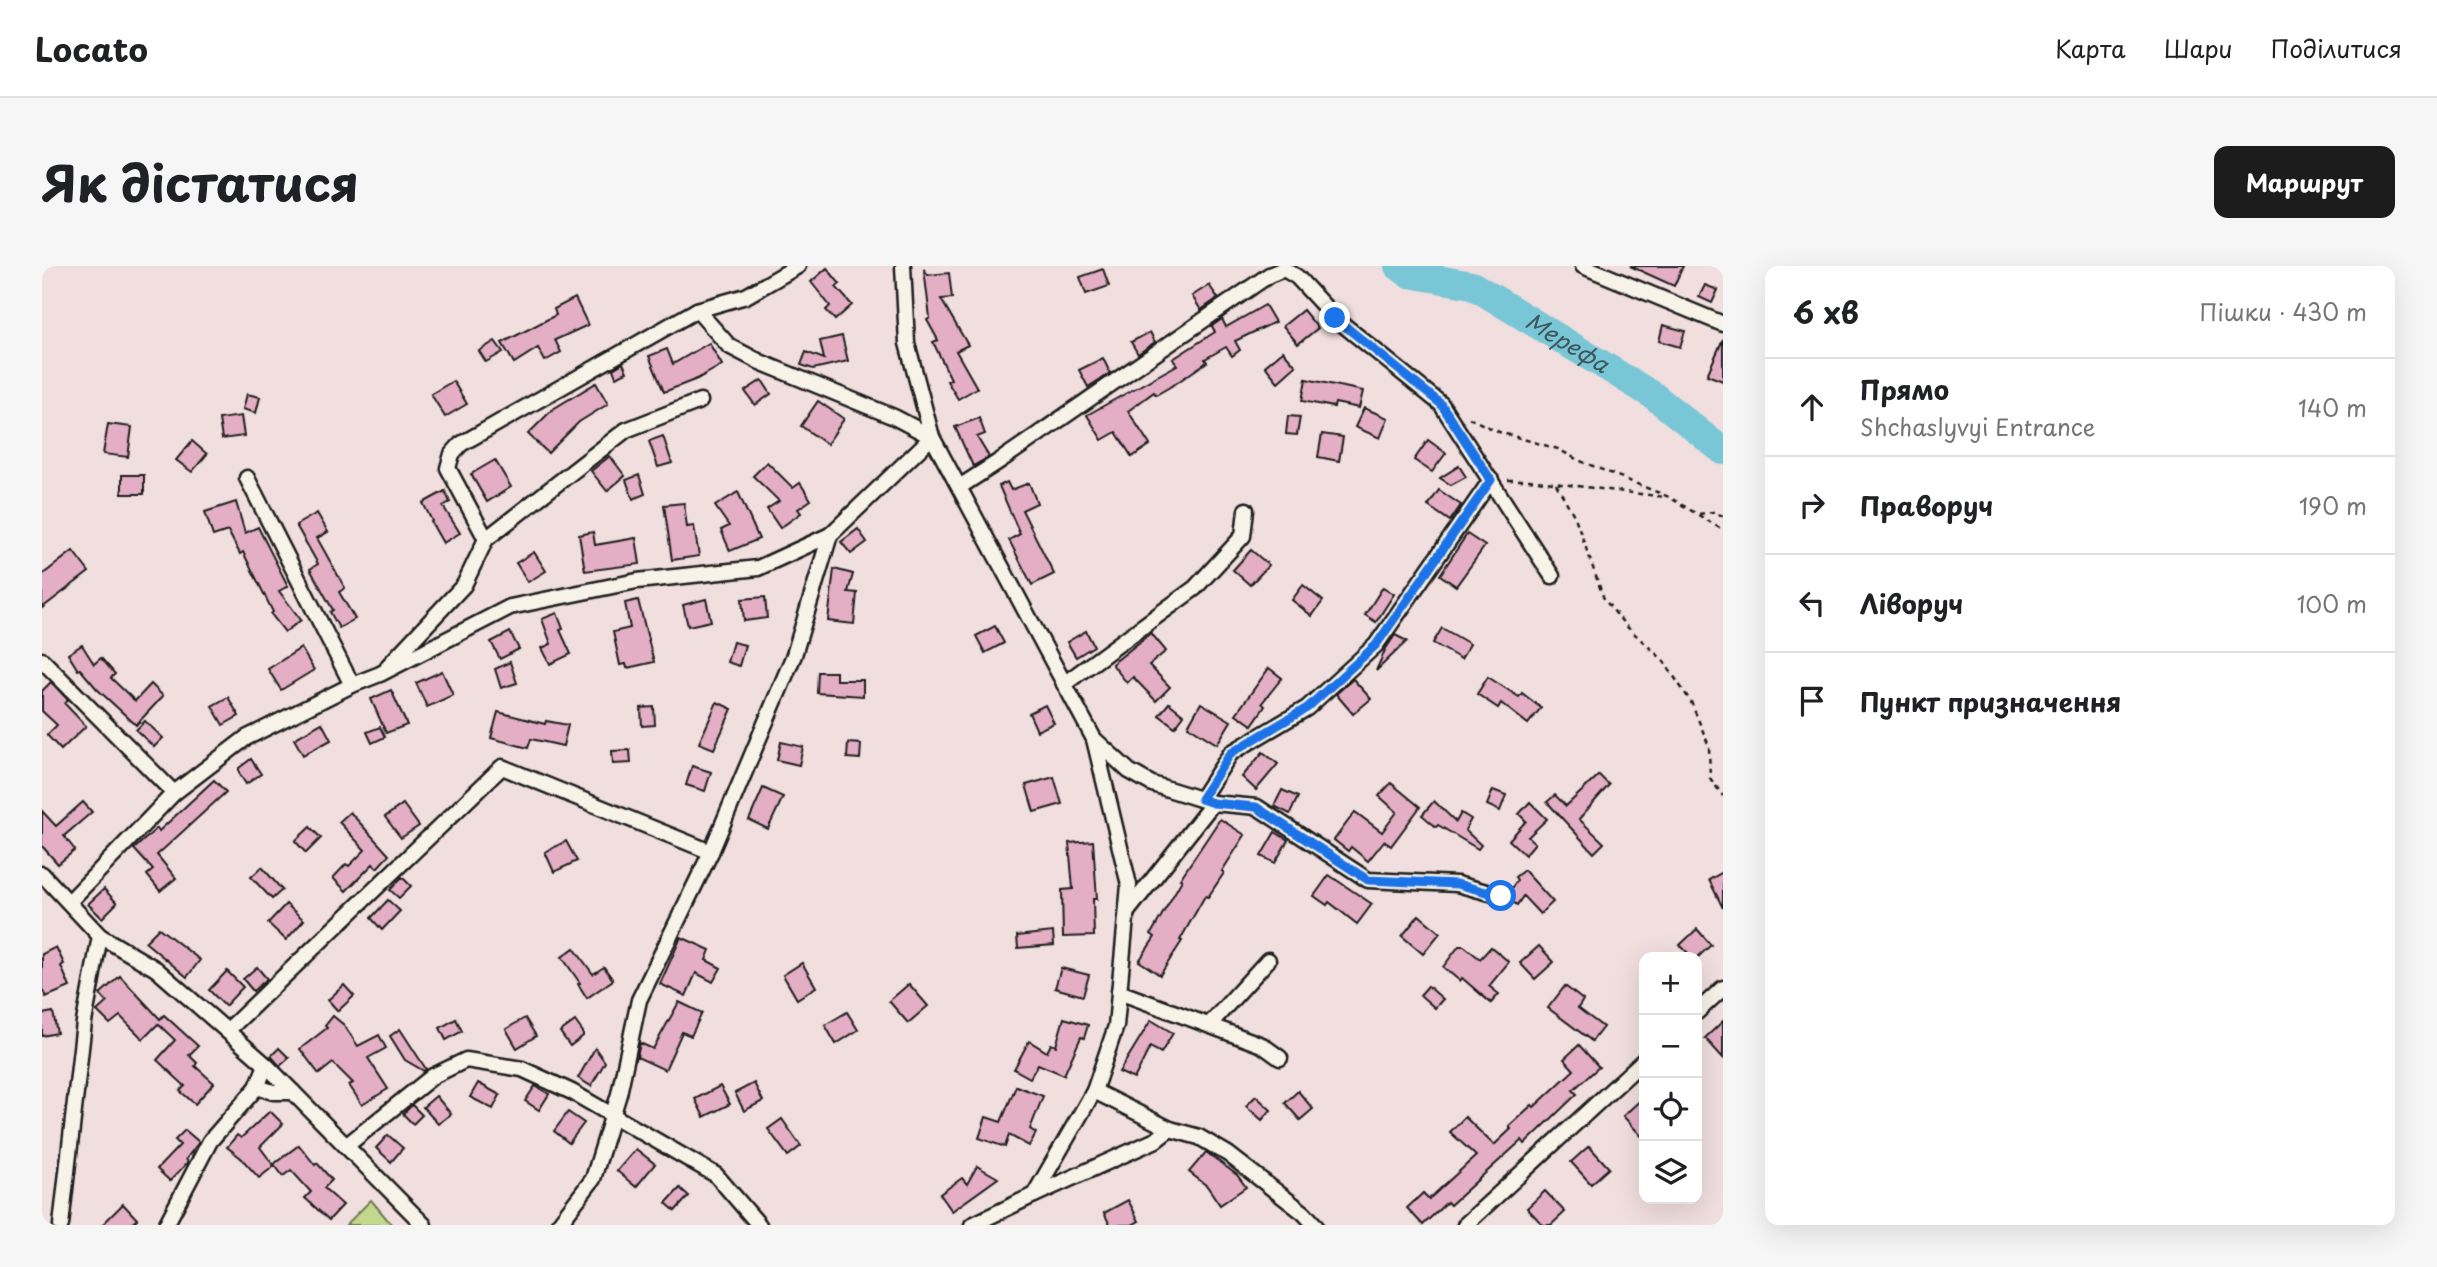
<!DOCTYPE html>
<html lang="uk">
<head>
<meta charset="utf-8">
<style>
	body { margin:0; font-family:"Playpen Sans",sans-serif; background:#f6f6f6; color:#202124 }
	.controls { position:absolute; right:21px; bottom:21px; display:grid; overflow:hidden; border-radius:14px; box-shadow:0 7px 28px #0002 }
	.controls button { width:63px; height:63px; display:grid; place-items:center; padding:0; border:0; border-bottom:2px solid #e0e0e0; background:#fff; color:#202124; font:35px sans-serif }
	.stop { position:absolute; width:21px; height:21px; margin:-16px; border:5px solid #1a73e8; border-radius:50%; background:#fff }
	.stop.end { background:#1a73e8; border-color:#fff; box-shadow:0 2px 7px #0008 }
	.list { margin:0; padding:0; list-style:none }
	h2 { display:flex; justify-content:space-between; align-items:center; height:91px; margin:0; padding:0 28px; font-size:30px }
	h2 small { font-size:23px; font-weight:400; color:#757577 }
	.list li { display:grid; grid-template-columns:46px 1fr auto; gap:21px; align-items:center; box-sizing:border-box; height:98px; padding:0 28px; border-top:2px solid #e0e0e0 }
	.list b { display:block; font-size:26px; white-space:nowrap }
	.list p { margin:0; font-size:23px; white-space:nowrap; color:#757577 }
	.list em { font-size:23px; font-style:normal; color:#757577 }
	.icon { flex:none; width:38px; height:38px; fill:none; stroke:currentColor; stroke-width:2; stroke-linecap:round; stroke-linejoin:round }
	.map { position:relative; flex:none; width:1681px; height:959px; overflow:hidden; border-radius:14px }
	header { display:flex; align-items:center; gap:42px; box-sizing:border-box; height:98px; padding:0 35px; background:#fff; border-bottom:2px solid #e0e0e0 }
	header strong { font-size:33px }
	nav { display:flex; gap:38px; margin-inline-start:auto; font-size:24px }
	.intro { display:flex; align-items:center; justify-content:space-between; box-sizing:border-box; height:168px; padding:0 42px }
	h1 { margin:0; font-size:49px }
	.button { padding:18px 32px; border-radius:14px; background:#1c1c1c; color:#fff; font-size:24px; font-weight:700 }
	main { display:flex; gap:42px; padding:0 42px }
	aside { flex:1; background:#fff; border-radius:14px; box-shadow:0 7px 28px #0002 }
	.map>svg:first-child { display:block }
</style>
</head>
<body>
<header>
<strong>Locato</strong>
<nav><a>Карта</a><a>Шари</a><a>Поділитися</a></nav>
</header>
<div class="intro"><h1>Як дістатися</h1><a class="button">Маршрут</a></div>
<main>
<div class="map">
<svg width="1681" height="959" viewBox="0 0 1681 959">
	<rect width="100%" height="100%" fill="#f1dede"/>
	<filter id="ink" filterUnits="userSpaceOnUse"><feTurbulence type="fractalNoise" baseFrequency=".0143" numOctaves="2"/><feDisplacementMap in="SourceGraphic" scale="14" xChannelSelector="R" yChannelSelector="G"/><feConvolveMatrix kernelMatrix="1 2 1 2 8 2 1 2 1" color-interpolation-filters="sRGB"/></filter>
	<g filter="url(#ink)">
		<!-- green -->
		<polygon fill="#c3d88d" stroke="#707a54" stroke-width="2" points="329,934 350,959 304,959"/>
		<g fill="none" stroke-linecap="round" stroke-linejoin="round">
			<!-- river -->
			<path stroke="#79c6d7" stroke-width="28" id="s1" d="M1356,0l11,8 63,11 182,111 69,55"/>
		</g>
		<!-- building -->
		<g fill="#e4aec5" stroke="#1c1c1c" stroke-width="2">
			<polygon points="1588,0 1641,0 1632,20"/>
			<polygon points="785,2 798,18 794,21 810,39 793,54 784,44 788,40 769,16"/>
			<polygon points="882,3 886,9 907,7 910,32 899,33 926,79 914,85 935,122 916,133 905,115 909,113 891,76 896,74 885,54 888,52"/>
			<polygon points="1061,3 1067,20 1044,28 1038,11"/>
			<polygon points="1167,19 1176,32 1159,44 1150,30"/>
			<polygon points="1663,19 1676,24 1670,37 1657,31"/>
			<polygon points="533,32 546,59 513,74 519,86 503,95 496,82 472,97 460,77 514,49 512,43"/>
			<polygon points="1223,39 1233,56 1193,75 1198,84 1190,90 1184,81 1163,93 1165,96 1133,118 1114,129 1112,126 1086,145 1108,179 1090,191 1074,166 1060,174 1045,149 1135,99 1131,93 1173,66 1170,60 1180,53 1184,61"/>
			<polygon points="1261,44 1276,62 1256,78 1241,60"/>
			<polygon points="1621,59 1643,65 1638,81 1617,75"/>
			<polygon points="1108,66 1113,76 1096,88 1089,76"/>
			<polygon points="800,70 806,95 771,103 759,99 764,86 782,93 778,75"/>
			<polygon points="1681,73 1681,115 1665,109"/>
			<polygon points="453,75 461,86 444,96 437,85"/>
			<polygon points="667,77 680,99 655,113 622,126 607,90 625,83 631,98"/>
			<polygon points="1241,85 1254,100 1236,116 1223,100"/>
			<polygon points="1061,92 1068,107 1046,121 1037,104"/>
			<polygon points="581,97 585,106 574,111 571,103"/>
			<polygon points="1264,113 1321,125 1317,142 1293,137 1292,141 1260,135"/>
			<polygon points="720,114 729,128 713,139 703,125"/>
			<polygon points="411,115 425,138 403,151 389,128"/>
			<polygon points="554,117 566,138 537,156 506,187 486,168 511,143"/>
			<polygon points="205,128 218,131 214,147 201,143"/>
			<polygon points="776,135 802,153 785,178 759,160"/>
			<polygon points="1322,142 1346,152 1338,172 1313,161"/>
			<polygon points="199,150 202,170 180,173 177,153"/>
			<polygon points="1246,150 1258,151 1255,169 1244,168"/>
			<polygon points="937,152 943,168 935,171 947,191 931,200 913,161"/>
			<polygon points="66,158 90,161 86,191 61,188"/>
			<polygon points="1280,168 1301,171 1297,195 1276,191"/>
			<polygon points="621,170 630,197 616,201 607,175"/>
			<polygon points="1386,174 1404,187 1390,206 1372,194"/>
			<polygon points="150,175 165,188 150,206 134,194"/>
			<polygon points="568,190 583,210 565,225 549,205"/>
			<polygon points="453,194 469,221 445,236 429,208"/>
			<polygon points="725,196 751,222 758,217 769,234 756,243 759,247 738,262 725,243 737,235 711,210"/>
			<polygon points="1417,200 1424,211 1409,219 1398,212"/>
			<rect x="80" y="209" width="22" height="19"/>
			<polygon points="597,209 603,228 591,233 584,214"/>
			<polygon points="965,216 969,224 987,217 995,237 980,244 1012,308 990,319 967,274 978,268 957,220"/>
			<polygon points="1397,224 1419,239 1408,255 1386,240"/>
			<polygon points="403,225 408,236 401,240 418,267 401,277 389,256 390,255 381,237"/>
			<polygon points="696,226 717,273 688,285 679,264 687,260 673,240"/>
			<polygon points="194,236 203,267 216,261 246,320 237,325 259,354 243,366 229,348 231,346 201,286 198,288 186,265 171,270 163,246"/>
			<polygon points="642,237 645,261 652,260 657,290 630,294 622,239"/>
			<polygon points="275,247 286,266 275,272 303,322 297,326 313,353 297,362 288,346 291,344 268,303 276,298 254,259"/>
			<polygon points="816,263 825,276 809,288 799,276"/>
			<polygon points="551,266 553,279 594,272 598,298 543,305 537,269"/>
			<polygon points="1425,268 1443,280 1414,320 1398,309"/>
			<polygon points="1209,284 1227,299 1208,319 1191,304"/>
			<polygon points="31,285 47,306 0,342 0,309"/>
			<polygon points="492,286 504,305 486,316 474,297"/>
			<polygon points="792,303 811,308 806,326 815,327 812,358 786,355"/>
			<polygon points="1261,319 1281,335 1270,350 1250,334"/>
			<polygon points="1341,321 1352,328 1334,356 1323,349"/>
			<polygon points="723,331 725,352 702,355 700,333"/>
			<polygon points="664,333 669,355 646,360 641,339"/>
			<polygon points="596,334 612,396 585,402 584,398 578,399 571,366 588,362 583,337"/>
			<polygon points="515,347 521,363 518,364 529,388 508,398 500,382 509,378 500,353"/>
			<polygon points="953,360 962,377 943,387 934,370"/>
			<polygon points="1400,362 1428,378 1419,393 1391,377"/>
			<polygon points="1044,365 1052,380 1034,391 1025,376"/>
			<polygon points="468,366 477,383 458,393 449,376"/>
			<polygon points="1109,367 1124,385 1107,399 1128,421 1114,435 1091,411 1085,417 1070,398"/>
			<polygon points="1353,369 1365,375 1334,405 1343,384"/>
			<polygon points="691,376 703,379 697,400 685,396"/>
			<polygon points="40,379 52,398 59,392 73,408 69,412 93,435 109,418 121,430 94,459 55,423 38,403 36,404 26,388"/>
			<polygon points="259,382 272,404 239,424 226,403"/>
			<polygon points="468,396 475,417 459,422 453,403"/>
			<polygon points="1227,402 1240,412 1220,437 1223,440 1210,459 1194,448"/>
			<polygon points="400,405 411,429 385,441 374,417"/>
			<polygon points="776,406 794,406 794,414 821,414 821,430 775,427"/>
			<polygon points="1446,411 1477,431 1480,427 1499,442 1486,458 1459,437 1456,442 1435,428"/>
			<polygon points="1311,413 1329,433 1311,448 1294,428"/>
			<polygon points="9,416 26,434 23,438 44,460 19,484 5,469 15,459 0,445 0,425"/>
			<polygon points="349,424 365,459 344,467 329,433"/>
			<polygon points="186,431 197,450 181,459 170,440"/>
			<polygon points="675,436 690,443 672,483 657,477"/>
			<polygon points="1127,437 1142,449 1133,461 1117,449"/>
			<polygon points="1159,437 1189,455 1175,478 1146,460"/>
			<polygon points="1003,439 1012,457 995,465 987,447"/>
			<polygon points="612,441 613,459 600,460 599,442"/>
			<polygon points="456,446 503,458 504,455 526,459 521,480 489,473 486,482 449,472"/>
			<polygon points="103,455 121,472 112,481 94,464"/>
			<polygon points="280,457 289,474 261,489 252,473"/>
			<polygon points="338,461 343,471 330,477 325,466"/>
			<polygon points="739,476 761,481 757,499 735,494"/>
			<polygon points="806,477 819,478 818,493 805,492"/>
			<polygon points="588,484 589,497 571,498 570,485"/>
			<polygon points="1221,486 1236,498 1214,524 1200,511"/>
			<polygon points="209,493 219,508 204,518 197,507 197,502"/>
			<polygon points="650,500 669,506 663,525 644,519"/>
			<polygon points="1557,509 1567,519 1537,553 1562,577 1552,587 1505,536 1513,529 1524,540"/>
			<polygon points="1012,511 1020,538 992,546 984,519"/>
			<polygon points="172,514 184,526 115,589 134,612 118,625 105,609 111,604 92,583 115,562 117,565"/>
			<polygon points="1349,517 1378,541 1349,580 1342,575 1326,595 1309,581 1306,585 1292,574 1313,546 1340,566 1355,546 1337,530"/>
			<polygon points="721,522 741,531 726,563 707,554"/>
			<polygon points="1240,524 1256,531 1248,548 1232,540"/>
			<polygon points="1451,524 1464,529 1458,545 1445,539"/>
			<polygon points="1392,535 1414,556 1419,547 1429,553 1423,564 1439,579 1436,583 1396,559 1394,561 1380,549"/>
			<polygon points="41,536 50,546 22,570 33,584 16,598 0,580 0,545 14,560"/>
			<polygon points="1488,536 1505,553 1486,571 1493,577 1483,589 1467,574 1484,555 1477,548"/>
			<polygon points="361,538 377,560 359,572 343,551"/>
			<polygon points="308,546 347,589 335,602 331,598 304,625 291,612 304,598 307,600 323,584 297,556"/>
			<polygon points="1178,553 1203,569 1180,605 1182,607 1166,631 1163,630 1138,674 1140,675 1118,709 1097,695 1113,671 1109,668 1140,614 1138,613"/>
			<polygon points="268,561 279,572 264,587 253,575"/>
			<polygon points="1233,566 1246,574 1233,597 1219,590"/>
			<polygon points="524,575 535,595 512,606 503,586"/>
			<polygon points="1051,575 1055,633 1051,633 1052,670 1021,671 1020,624 1031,623 1027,577"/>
			<polygon points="220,601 240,624 230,633 209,611"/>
			<polygon points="1482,604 1511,636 1498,648 1481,630 1475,639 1468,634 1467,626 1475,614 1473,611"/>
			<polygon points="1681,606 1681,642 1667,614"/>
			<polygon points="1287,609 1330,638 1315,658 1287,636 1285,639 1272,630"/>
			<polygon points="360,611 369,620 357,632 348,624"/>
			<polygon points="62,623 75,637 60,652 46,638"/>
			<polygon points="346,634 358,645 340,664 329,652"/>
			<polygon points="244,638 262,654 244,674 226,657"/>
			<polygon points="1377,649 1398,667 1381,688 1360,670"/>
			<polygon points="117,662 158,694 145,711 103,676"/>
			<polygon points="1655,663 1669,679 1655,692 1650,691 1638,679"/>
			<polygon points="1011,666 1012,679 976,682 975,670"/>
			<polygon points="639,671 668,684 664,694 679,702 671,716 654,707 644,730 618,718"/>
			<polygon points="1417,680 1422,680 1438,693 1449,681 1467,696 1447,720 1457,728 1449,737 1420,712 1418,715 1401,701"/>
			<polygon points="1497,680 1512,696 1493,713 1478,697"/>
			<polygon points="14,681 22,698 19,700 28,721 4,731 0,723 0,688"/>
			<polygon points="532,682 551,708 562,701 571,714 545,732 536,718 538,717 520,691"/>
			<polygon points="760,697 774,721 755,733 741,709"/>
			<polygon points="215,701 225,713 211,725 201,713"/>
			<polygon points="1019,702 1047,709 1041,730 1013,722"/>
			<polygon points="185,705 201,721 183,740 167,724"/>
			<polygon points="78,710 118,753 122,749 156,780 147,789 155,797 153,800 172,817 153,838 138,825 143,820 115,794 133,774 116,758 101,773 78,750 68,758 55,745 65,736 58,728"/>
			<polygon points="867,718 886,740 866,757 847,735"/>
			<polygon points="302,719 312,730 296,745 286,734"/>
			<polygon points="1386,720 1401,733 1393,742 1378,729"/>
			<polygon points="1523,720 1541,734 1536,742 1561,761 1550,775 1506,742"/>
			<polygon points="637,736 660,747 649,770 640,766 623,804 595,791 598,777 611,783"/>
			<polygon points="11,746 15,767 0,770 0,748"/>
			<polygon points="805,746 816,764 794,778 783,759"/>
			<polygon points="291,750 302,759 316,780 337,769 344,782 326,792 346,823 320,839 307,819 311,817 291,797 277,808 258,783 285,762 283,760"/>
			<polygon points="483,752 494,770 475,782 464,763"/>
			<polygon points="1022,752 1046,759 1042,772 1039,771 1022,809 996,798 988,812 972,803 987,775 1005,786 1009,778 1014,780"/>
			<polygon points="414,753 420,765 404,774 398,762"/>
			<polygon points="1109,754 1131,767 1119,787 1108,781 1092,813 1077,806"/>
			<polygon points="533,755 541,766 541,770 528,780 518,766"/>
			<polygon points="1681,755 1681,792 1663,772"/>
			<polygon points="358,763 384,803 382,805 363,794 348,770"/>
			<polygon points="1537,779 1557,801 1531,824 1535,828 1483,878 1480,874 1408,939 1405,936 1381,959 1365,942 1381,927 1387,933 1434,890 1408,866 1423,851 1452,879 1469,863 1467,860 1490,839 1492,841 1532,804 1522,793"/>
			<polygon points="237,782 247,792 238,800 229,790"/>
			<polygon points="553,782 563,796 549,820 536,812"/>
			<polygon points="436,817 458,829 451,843 428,831"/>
			<polygon points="712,817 721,835 702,845 693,827"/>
			<polygon points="493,820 507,828 497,844 483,835"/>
			<polygon points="678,820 688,838 662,851 653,833"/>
			<polygon points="974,820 1001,830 988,863 994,867 987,880 967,869 963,881 937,872 944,851 959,856"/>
			<polygon points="1256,825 1271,843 1258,854 1243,837"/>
			<polygon points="394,830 409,848 396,858 381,841"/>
			<polygon points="1214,830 1229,844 1220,854 1204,840"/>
			<polygon points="1602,831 1602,873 1581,850"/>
			<polygon points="370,839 380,849 371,858 361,848"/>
			<polygon points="228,845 241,858 218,881 232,900 217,912 199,892 185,881 195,869 199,872"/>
			<polygon points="526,846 542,857 527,877 512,865"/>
			<polygon points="740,853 759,880 746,890 726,863"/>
			<polygon points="143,864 157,876 144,893 146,896 128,915 115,903 138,879 133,874"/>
			<polygon points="346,869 361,882 349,896 334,882"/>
			<polygon points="257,879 273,899 275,897 290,914 282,922 301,939 287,954 263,932 269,926 249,904 241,910 232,898"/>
			<polygon points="1547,880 1567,902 1549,918 1529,896"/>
			<polygon points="594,883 613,898 594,921 575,905"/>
			<polygon points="1164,886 1195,909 1204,921 1178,939 1165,920 1147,906"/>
			<polygon points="935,900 956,912 910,945 898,928 920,912 925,918"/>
			<polygon points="638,922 647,930 633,945 624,937"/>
			<polygon points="1503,925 1523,946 1509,959 1501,959 1485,942"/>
			<polygon points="1086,934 1097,955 1090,959 1068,959 1062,947"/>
			<polygon points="81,938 95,953 89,959 60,959"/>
		</g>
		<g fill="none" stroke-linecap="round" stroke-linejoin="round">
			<defs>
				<g id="street">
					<polyline points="861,0 865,77 890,171 1052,473 1087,619 1074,760 1052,825 992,929 930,959"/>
					<polyline points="1541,0 1681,58"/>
					<polyline points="205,212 310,419"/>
					<polyline points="919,220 959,194 1227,9 1242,3 1255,11 1293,52 1399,138 1510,310"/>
					<polyline points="444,273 406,202 410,188 419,178 655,44 704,30 756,0"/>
					<polyline points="0,394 132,527"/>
					<polyline points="346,400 422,319 444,273 584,164 658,135"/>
					<polyline points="1022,418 1153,322 1201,270 1204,244"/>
					<polyline points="1052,473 1087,505 1110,518 1171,537 1215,541 1326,614 1415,618 1459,630"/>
					<polyline points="1159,533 1189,487 1265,442 1334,379 1449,214"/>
					<polyline points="0,608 58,670 114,703 224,799 382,959"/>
					<polyline points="27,636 132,527 204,472 310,419 338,408 468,341 595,315 716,302 788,269 890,171 852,151 718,96 687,80 655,44"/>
					<polyline points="1085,646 1171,537"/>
					<polyline points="1077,726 1220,779 1238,792"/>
					<polyline points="1655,746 1681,722"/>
					<polyline points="1167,759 1226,694"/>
					<polyline points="185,765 460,501 669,586"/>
					<polyline points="215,821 231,826 251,826"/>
					<polyline points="1052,825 1128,863 1157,871 1186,888 1262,947 1273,959"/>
					<polyline points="304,880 391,810 424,794 480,803 530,826 674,909 717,959"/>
					<polyline points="992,929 1114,874 1128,863"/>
					<polyline points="19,959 42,756 58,670"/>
					<polyline points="124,959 168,875 215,821 224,799"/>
					<polyline points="516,959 551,913 577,828 597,734 669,586 752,389 788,269"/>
					<polyline points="1423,959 1602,794"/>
				</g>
			</defs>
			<!-- street casing -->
			<use href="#street" stroke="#1c1c1c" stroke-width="19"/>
			<!-- path -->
			<g stroke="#1c1c1c" stroke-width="2.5" stroke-dasharray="5 5" stroke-linecap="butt">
				<polyline points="1427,152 1457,166 1516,183 1536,194 1627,231 1681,264"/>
				<polyline points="1466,214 1487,214 1623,231"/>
				<polyline points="1514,218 1533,251 1562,333 1583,359 1621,394 1649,436 1667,480 1668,512 1681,530"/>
				<polyline points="1657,248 1671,246 1681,250"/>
			</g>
			<!-- street -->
			<use href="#street" stroke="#f7f3e8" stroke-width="14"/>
		</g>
	</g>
	<g fill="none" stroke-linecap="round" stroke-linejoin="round" filter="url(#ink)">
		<!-- route -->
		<polyline stroke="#1a73e8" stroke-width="9" points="1293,52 1399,138 1449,214 1334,379 1265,442 1189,487 1159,533 1171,537 1214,541 1326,614 1415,618 1459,630"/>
	</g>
	<g text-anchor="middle" stroke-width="5" stroke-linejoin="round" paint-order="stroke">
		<!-- water labels -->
		<g font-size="23" font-style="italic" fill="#3d585d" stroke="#f7f3e8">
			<text dy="8" stroke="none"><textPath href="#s1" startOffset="189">Мерефа</textPath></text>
		</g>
	</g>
</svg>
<div class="controls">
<button>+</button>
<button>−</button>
<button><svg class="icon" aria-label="locate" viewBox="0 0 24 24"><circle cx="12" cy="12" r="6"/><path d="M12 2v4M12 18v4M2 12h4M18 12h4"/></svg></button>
<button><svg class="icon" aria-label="layers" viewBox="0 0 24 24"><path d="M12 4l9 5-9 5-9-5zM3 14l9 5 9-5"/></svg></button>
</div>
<div class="stop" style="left:1459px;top:630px"></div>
<div class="stop end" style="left:1293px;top:52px"></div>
</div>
<aside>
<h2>6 хв<small>Пішки · 430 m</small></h2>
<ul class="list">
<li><svg class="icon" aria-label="ahead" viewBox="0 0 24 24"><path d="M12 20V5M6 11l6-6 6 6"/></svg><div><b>Прямо</b><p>Shchaslyvyi Entrance</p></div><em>140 m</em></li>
<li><svg class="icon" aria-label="right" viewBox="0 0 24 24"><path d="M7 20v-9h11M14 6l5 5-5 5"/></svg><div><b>Праворуч</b></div><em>190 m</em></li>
<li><svg class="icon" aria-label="left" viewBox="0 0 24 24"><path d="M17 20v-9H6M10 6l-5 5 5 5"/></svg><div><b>Ліворуч</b></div><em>100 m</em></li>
<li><svg class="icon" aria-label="arrive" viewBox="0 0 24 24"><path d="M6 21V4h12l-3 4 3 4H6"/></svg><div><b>Пункт призначення</b></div></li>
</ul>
</aside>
</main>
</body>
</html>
